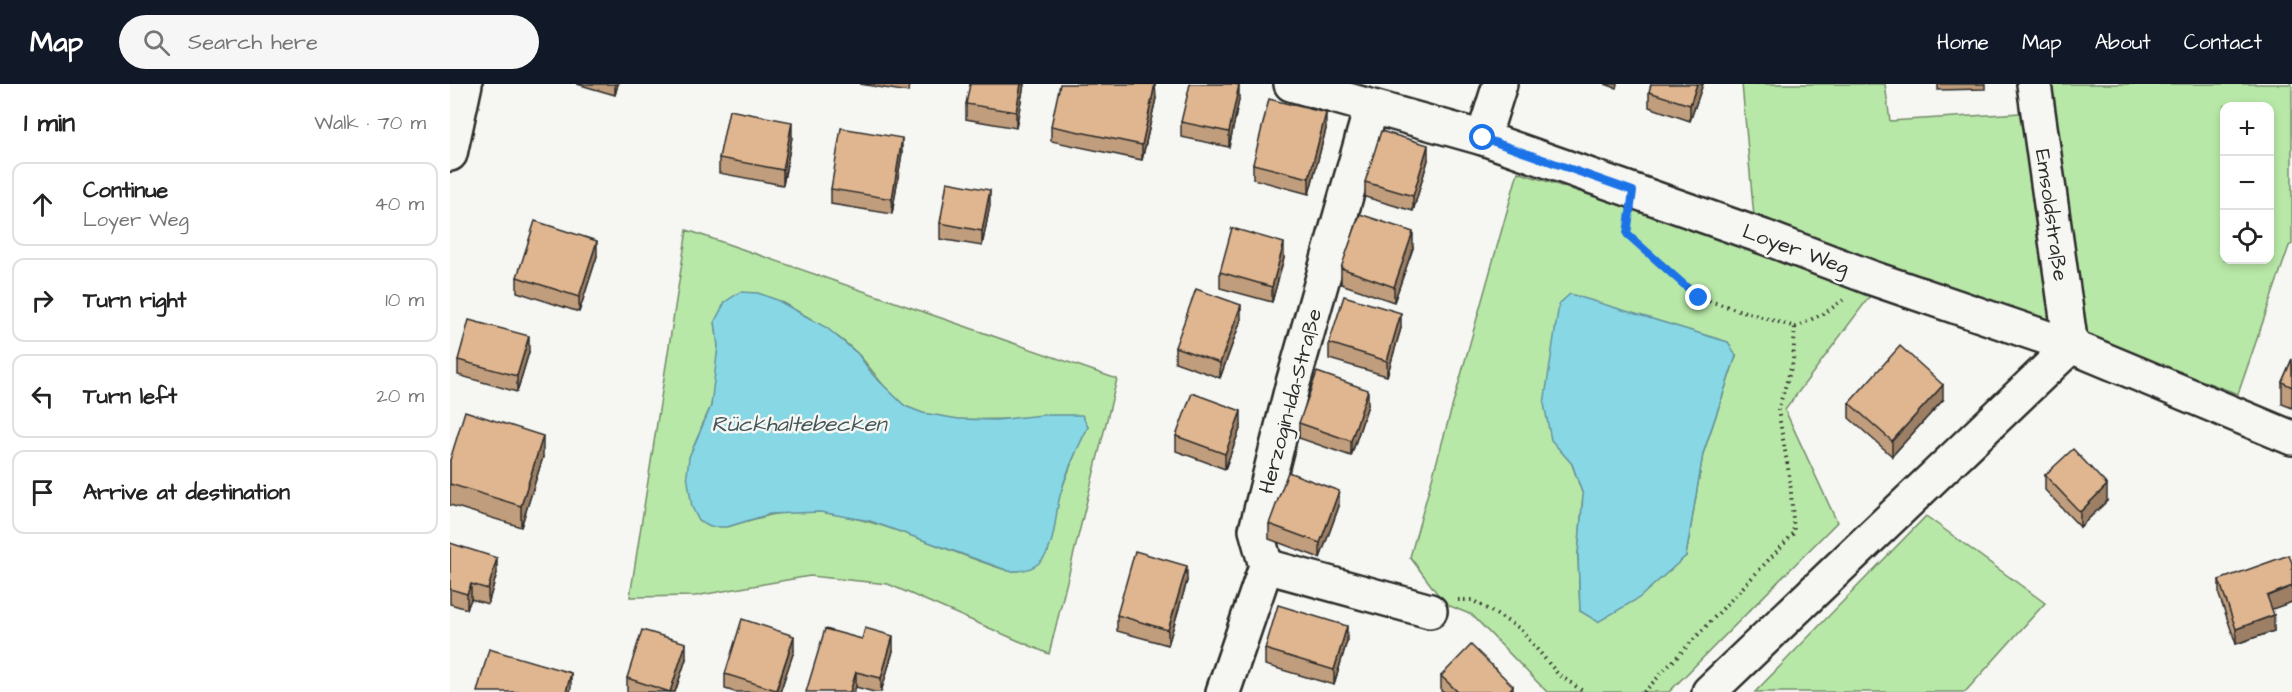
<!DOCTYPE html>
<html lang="en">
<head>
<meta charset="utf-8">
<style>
	body { margin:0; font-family:"Architects Daughter",sans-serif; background:#f6f6f6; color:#222 }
	.controls { position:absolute; right:18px; top:18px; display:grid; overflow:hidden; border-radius:12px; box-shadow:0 3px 9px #0003 }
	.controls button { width:54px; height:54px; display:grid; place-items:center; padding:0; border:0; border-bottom:2px solid #e0e0e0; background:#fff; color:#222; font:30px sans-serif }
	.stop { position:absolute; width:18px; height:18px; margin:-14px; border:4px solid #1a73e8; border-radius:50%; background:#fff }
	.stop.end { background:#1a73e8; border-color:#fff; box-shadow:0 2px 6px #0008 }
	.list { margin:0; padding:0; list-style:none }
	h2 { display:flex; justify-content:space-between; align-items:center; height:78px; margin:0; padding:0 24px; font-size:26px }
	h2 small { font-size:20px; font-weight:400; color:#767676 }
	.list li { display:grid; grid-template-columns:39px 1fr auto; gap:18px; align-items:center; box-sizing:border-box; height:84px; margin:0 12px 12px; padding:0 12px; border:2px solid #e0e0e0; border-radius:12px }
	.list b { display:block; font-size:22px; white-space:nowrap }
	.list p { margin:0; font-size:20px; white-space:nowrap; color:#767676 }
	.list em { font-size:20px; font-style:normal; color:#767676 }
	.icon { flex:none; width:33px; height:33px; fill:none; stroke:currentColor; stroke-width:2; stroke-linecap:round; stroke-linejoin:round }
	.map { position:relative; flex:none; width:1842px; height:608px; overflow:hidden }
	header { display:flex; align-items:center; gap:36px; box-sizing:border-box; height:84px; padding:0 30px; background:#111827; color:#fff }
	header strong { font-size:28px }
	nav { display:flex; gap:33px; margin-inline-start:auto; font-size:21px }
	.search { width:420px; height:54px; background:#f6f6f6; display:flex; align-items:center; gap:15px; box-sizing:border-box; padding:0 21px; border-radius:33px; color:#767676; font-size:22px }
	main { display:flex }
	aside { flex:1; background:#fff }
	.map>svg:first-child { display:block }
</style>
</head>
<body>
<header>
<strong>Map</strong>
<div class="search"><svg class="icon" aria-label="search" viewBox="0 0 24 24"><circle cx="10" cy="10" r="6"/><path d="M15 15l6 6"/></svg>Search here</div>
<nav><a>Home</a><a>Map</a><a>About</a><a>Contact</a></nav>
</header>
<main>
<aside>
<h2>1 min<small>Walk · 70 m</small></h2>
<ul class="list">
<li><svg class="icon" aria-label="ahead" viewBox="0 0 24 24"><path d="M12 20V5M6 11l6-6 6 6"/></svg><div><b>Continue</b><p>Loyer Weg</p></div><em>40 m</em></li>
<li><svg class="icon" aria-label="right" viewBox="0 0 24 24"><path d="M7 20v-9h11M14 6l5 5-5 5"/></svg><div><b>Turn right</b></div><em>10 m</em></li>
<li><svg class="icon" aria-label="left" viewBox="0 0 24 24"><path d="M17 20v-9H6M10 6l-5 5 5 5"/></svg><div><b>Turn left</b></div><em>20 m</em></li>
<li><svg class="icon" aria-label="arrive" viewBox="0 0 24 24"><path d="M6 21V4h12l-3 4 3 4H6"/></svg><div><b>Arrive at destination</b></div></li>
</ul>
</aside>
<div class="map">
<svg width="1842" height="608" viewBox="0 0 1842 608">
	<rect width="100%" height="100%" fill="#f6f6f2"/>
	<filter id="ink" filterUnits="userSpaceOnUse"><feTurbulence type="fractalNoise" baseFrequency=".0167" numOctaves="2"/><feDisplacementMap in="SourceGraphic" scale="12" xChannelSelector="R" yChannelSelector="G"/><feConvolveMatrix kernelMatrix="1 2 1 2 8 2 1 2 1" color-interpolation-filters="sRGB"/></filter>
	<g filter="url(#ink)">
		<!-- green -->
		<g fill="#b8e8a7" stroke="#728a69" stroke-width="1.5" fill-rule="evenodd">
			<path d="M1292,0h143l5,37 147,-9 -3,-28h258v160l-3,2 -51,148 -148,-55 -19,7 -317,-129zM1774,22h46v154h-46z"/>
			<path d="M1068,88l358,116 -91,122 52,112 -168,170h-122l-75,-77 -27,-11 -35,-47zM1286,272l-33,98 -17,102 -106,55 -2,-56 5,-60 -11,-31z"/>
			<path d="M237,146l430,149 -68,275 -161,-70 -78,-8 -115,20 -65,1zM327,216c28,15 57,31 80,53 16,16 30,43 50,54 33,18 76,11 113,12 22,0 45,5 68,8l-11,22 -18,47 -11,56 -39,19c-62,-19 -123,-51 -188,-59 -32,-4 -64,6 -94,15l-26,-99 10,-22 6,-39 1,-21 -3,-25z"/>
			<polygon points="1476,432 1595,519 1515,608 1305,608"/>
		</g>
		<!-- water -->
		<g fill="#88d7e5" stroke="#63929b" stroke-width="1.5">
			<path d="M290,208l18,1 19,7 50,28 31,26 15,21 32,31 18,7 36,6 37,1 47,-5h39l6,12c-11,22 -22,45 -28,69 -5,18 -4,39 -12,55 -8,17 -23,21 -39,20l-139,-50 -50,-9 -50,2 -43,13h-17l-11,-6 -7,-14 -5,-32 2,-18 22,-51 7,-60 -3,-25 10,-19z"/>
			<polygon points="1120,210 1278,258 1286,272 1253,370 1236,472 1189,514 1148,538 1130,527 1128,471 1133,411 1122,380 1101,356 1094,320 1109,220"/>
		</g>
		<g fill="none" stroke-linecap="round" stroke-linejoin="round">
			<defs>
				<g id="minor">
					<polyline points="841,0 1033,54 1314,153 1422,194 1621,262 1842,354"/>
					<polyline points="1584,0 1621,262"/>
					<polyline points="1033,54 1050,0"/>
					<polyline points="0,70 15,0"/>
					<polyline points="816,482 980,527"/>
					<polyline points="773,608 816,482 806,446 843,299 921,24"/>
					<polyline points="1259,608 1621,262"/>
				</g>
			</defs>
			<!-- minor casing -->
			<use href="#minor" stroke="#2b2b2b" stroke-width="38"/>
			<!-- path -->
			<g stroke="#2b2b2b" stroke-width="4" stroke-dasharray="1.5 4.5" stroke-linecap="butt">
				<polyline points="1179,137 1177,150 1249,214 1345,243 1375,229 1393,216"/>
				<polyline points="1008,516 1022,516 1069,544 1108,590 1134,608"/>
				<polyline points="1194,608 1344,449 1340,396 1328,326 1343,278 1345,243"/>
			</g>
			<!-- minor -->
			<use href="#minor" stroke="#f6f6f2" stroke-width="33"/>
		</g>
		<!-- wall -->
		<g fill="#c09d7c" stroke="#2b2b2b" stroke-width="1.5">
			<polygon points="127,0 168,0 165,11"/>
			<polygon points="410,0 459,0 458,8"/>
			<polygon points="574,0 566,44 516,35 516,20"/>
			<polygon points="1155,0 1167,0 1166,4"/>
			<polygon points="1253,0 1240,37 1199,23 1199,8"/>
			<polygon points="1488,0 1535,0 1535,5 1488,6"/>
			<polygon points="706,14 692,76 601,57 601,42"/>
			<polygon points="789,16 779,63 731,53 731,38"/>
			<polygon points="876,45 859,110 803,95 803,80"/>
			<polygon points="342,53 333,101 269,89 269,74"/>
			<polygon points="452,69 442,130 381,120 381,105"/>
			<polygon points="978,76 963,127 915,113 915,98"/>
			<polygon points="540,121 532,162 490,155 490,139"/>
			<polygon points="963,164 944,218 891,200 891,184"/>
			<polygon points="147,172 129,228 67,208 67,193"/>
			<polygon points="834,174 822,218 770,204 770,188"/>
			<polygon points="791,236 770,294 725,278 725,263"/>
			<polygon points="951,244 937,292 879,275 879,259"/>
			<polygon points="79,268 67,308 8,291 8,276"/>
			<polygon points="1842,275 1842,324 1832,320 1832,298"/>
			<polygon points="1493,316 1442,372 1399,334 1399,319"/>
			<polygon points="918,321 901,372 849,354 849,339"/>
			<polygon points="791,342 775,385 726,367 726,352"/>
			<polygon points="93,373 71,443 0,421 0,376"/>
			<polygon points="1595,391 1657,417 1630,443 1595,406"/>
			<polygon points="889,422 870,474 819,455 819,440"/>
			<polygon points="0,459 47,489 38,520 21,515 17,525 0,520"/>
			<polygon points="1842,479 1842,518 1821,525 1824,547 1786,560 1769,511 1769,496"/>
			<polygon points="737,497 718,561 667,547 667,531"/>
			<polygon points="375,545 443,567 431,608 424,608 406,603"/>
			<polygon points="897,557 884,601 815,581 815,565"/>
			<polygon points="344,567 330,608 285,608 275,605 275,590"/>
			<polygon points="236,575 225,608 177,608 177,594"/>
			<polygon points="991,592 1063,608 993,608 991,607"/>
		</g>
		<!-- shaded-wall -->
		<g fill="#9c7f65" stroke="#2b2b2b" stroke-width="1.5">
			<polygon points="165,0 168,0 165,11"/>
			<polygon points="571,0 574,0 566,44 566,28"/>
			<polygon points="705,0 706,14 692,76 692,61"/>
			<polygon points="1247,0 1253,0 1240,37 1240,21"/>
			<polygon points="789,1 789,16 779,63 779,48"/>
			<polygon points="876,29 876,45 859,110 859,94"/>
			<polygon points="342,38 342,53 333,101 333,86"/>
			<polygon points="452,54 452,69 442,130 442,115"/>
			<polygon points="978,61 978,76 963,127 963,112"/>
			<polygon points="540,106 540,121 532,162 532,147"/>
			<polygon points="963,148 963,164 944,218 944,203"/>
			<polygon points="147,157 147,172 129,228 129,213"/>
			<polygon points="834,159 834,174 822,218 822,203"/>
			<polygon points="791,221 791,236 770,294 770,279"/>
			<polygon points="951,229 951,244 937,292 937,277"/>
			<polygon points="79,252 79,268 67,308 67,292"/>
			<polygon points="1493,301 1493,316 1442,372 1442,357"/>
			<polygon points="918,306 918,321 901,372 901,357"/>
			<polygon points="791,327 791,342 775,385 775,370"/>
			<polygon points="93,352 93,373 71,443 71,422"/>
			<polygon points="1657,401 1657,417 1630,443 1630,428"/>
			<polygon points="889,407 889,422 870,474 870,459"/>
			<polygon points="47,474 47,489 38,520 38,505"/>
			<polygon points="737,482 737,497 718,561 718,546"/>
			<polygon points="21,500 21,515 17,525 17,510"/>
			<polygon points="1842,502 1842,518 1817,527 1817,512"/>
			<polygon points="1824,531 1824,547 1786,560 1786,545"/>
			<polygon points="897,542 897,557 884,601 884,586"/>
			<polygon points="344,552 344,567 330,608 326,608"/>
			<polygon points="443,552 443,567 431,608 431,594"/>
			<polygon points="236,559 236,575 225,608 220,608"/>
			<polygon points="406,588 406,603 404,608 400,608"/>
			<polygon points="121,589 121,604 120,608 116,608"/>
			<polygon points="1063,602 1063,608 1058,608"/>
		</g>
		<!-- building -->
		<g fill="#dfb690" stroke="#2b2b2b" stroke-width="1.5">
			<polygon points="520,0 571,0 566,28 516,20"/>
			<polygon points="610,0 705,0 692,61 601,42"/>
			<polygon points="740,0 784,0 789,1 779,48 731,38"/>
			<polygon points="1201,0 1247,0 1240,21 1199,8"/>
			<polygon points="819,15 876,29 859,94 803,80"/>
			<polygon points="279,26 342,38 333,86 269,74"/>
			<polygon points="391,44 452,54 442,115 381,105"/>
			<polygon points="931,47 978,61 963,112 915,98"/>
			<polygon points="497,98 540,106 532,147 490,139"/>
			<polygon points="910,130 963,148 944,203 891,184"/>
			<polygon points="85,137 147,157 129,213 67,193"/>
			<polygon points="782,144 834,159 822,203 770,188"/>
			<polygon points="746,205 791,221 770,279 725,263"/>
			<polygon points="894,212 951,229 937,277 879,259"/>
			<polygon points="19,236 79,252 67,292 8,276"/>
			<polygon points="1450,262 1493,301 1442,357 1399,319"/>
			<polygon points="1842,275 1842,303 1832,298"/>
			<polygon points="867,288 918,306 901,357 849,339"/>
			<polygon points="742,309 791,327 775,370 726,352"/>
			<polygon points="15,327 93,352 71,422 0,400 0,376"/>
			<polygon points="1623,365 1657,401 1630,428 1595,391"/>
			<polygon points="838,388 889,407 870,459 819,440"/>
			<polygon points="0,459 47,474 38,505 21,500 17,510 0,505"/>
			<polygon points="685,467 737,482 718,546 667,531"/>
			<polygon points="1839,471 1842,479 1842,502 1817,512 1824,531 1786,545 1769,496"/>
			<polygon points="828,521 897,542 884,586 815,565"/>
			<polygon points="292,535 344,552 326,606 275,590"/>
			<polygon points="415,544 443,552 431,594 406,588 400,608 356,608 375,545 412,555"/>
			<polygon points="192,546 236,559 220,608 177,594"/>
			<polygon points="1021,561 1063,602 1058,608 1008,608 991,592"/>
			<polygon points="39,565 121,589 116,608 27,608"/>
		</g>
	</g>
	<g fill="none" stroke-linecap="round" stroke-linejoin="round" filter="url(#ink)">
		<!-- route -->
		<polyline stroke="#1a73e8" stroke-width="8" points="1033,54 1183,107 1177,150 1249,214"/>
	</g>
	<g text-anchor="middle" stroke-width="5" stroke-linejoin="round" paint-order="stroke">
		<!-- street labels -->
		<g font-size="21" fill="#2b2b2b" stroke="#f6f6f2">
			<text transform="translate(1602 131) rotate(82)" y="7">Emsoldstraße</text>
			<text transform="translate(1346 165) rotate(20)" y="7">Loyer Weg</text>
			<text transform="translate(840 317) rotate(-75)" y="7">Herzogin-Ida-Straße</text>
		</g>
		<!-- water labels -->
		<g font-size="22" font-style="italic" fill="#42565a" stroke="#f6f6f2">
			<text x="349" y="347">Rückhaltebecken</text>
		</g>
	</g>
</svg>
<div class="controls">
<button>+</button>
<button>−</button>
<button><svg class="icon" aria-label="locate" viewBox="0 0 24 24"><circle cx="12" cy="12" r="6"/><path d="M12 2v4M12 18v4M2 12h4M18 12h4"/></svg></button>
</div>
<div class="stop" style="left:1033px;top:54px"></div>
<div class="stop end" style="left:1249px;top:214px"></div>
</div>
</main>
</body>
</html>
